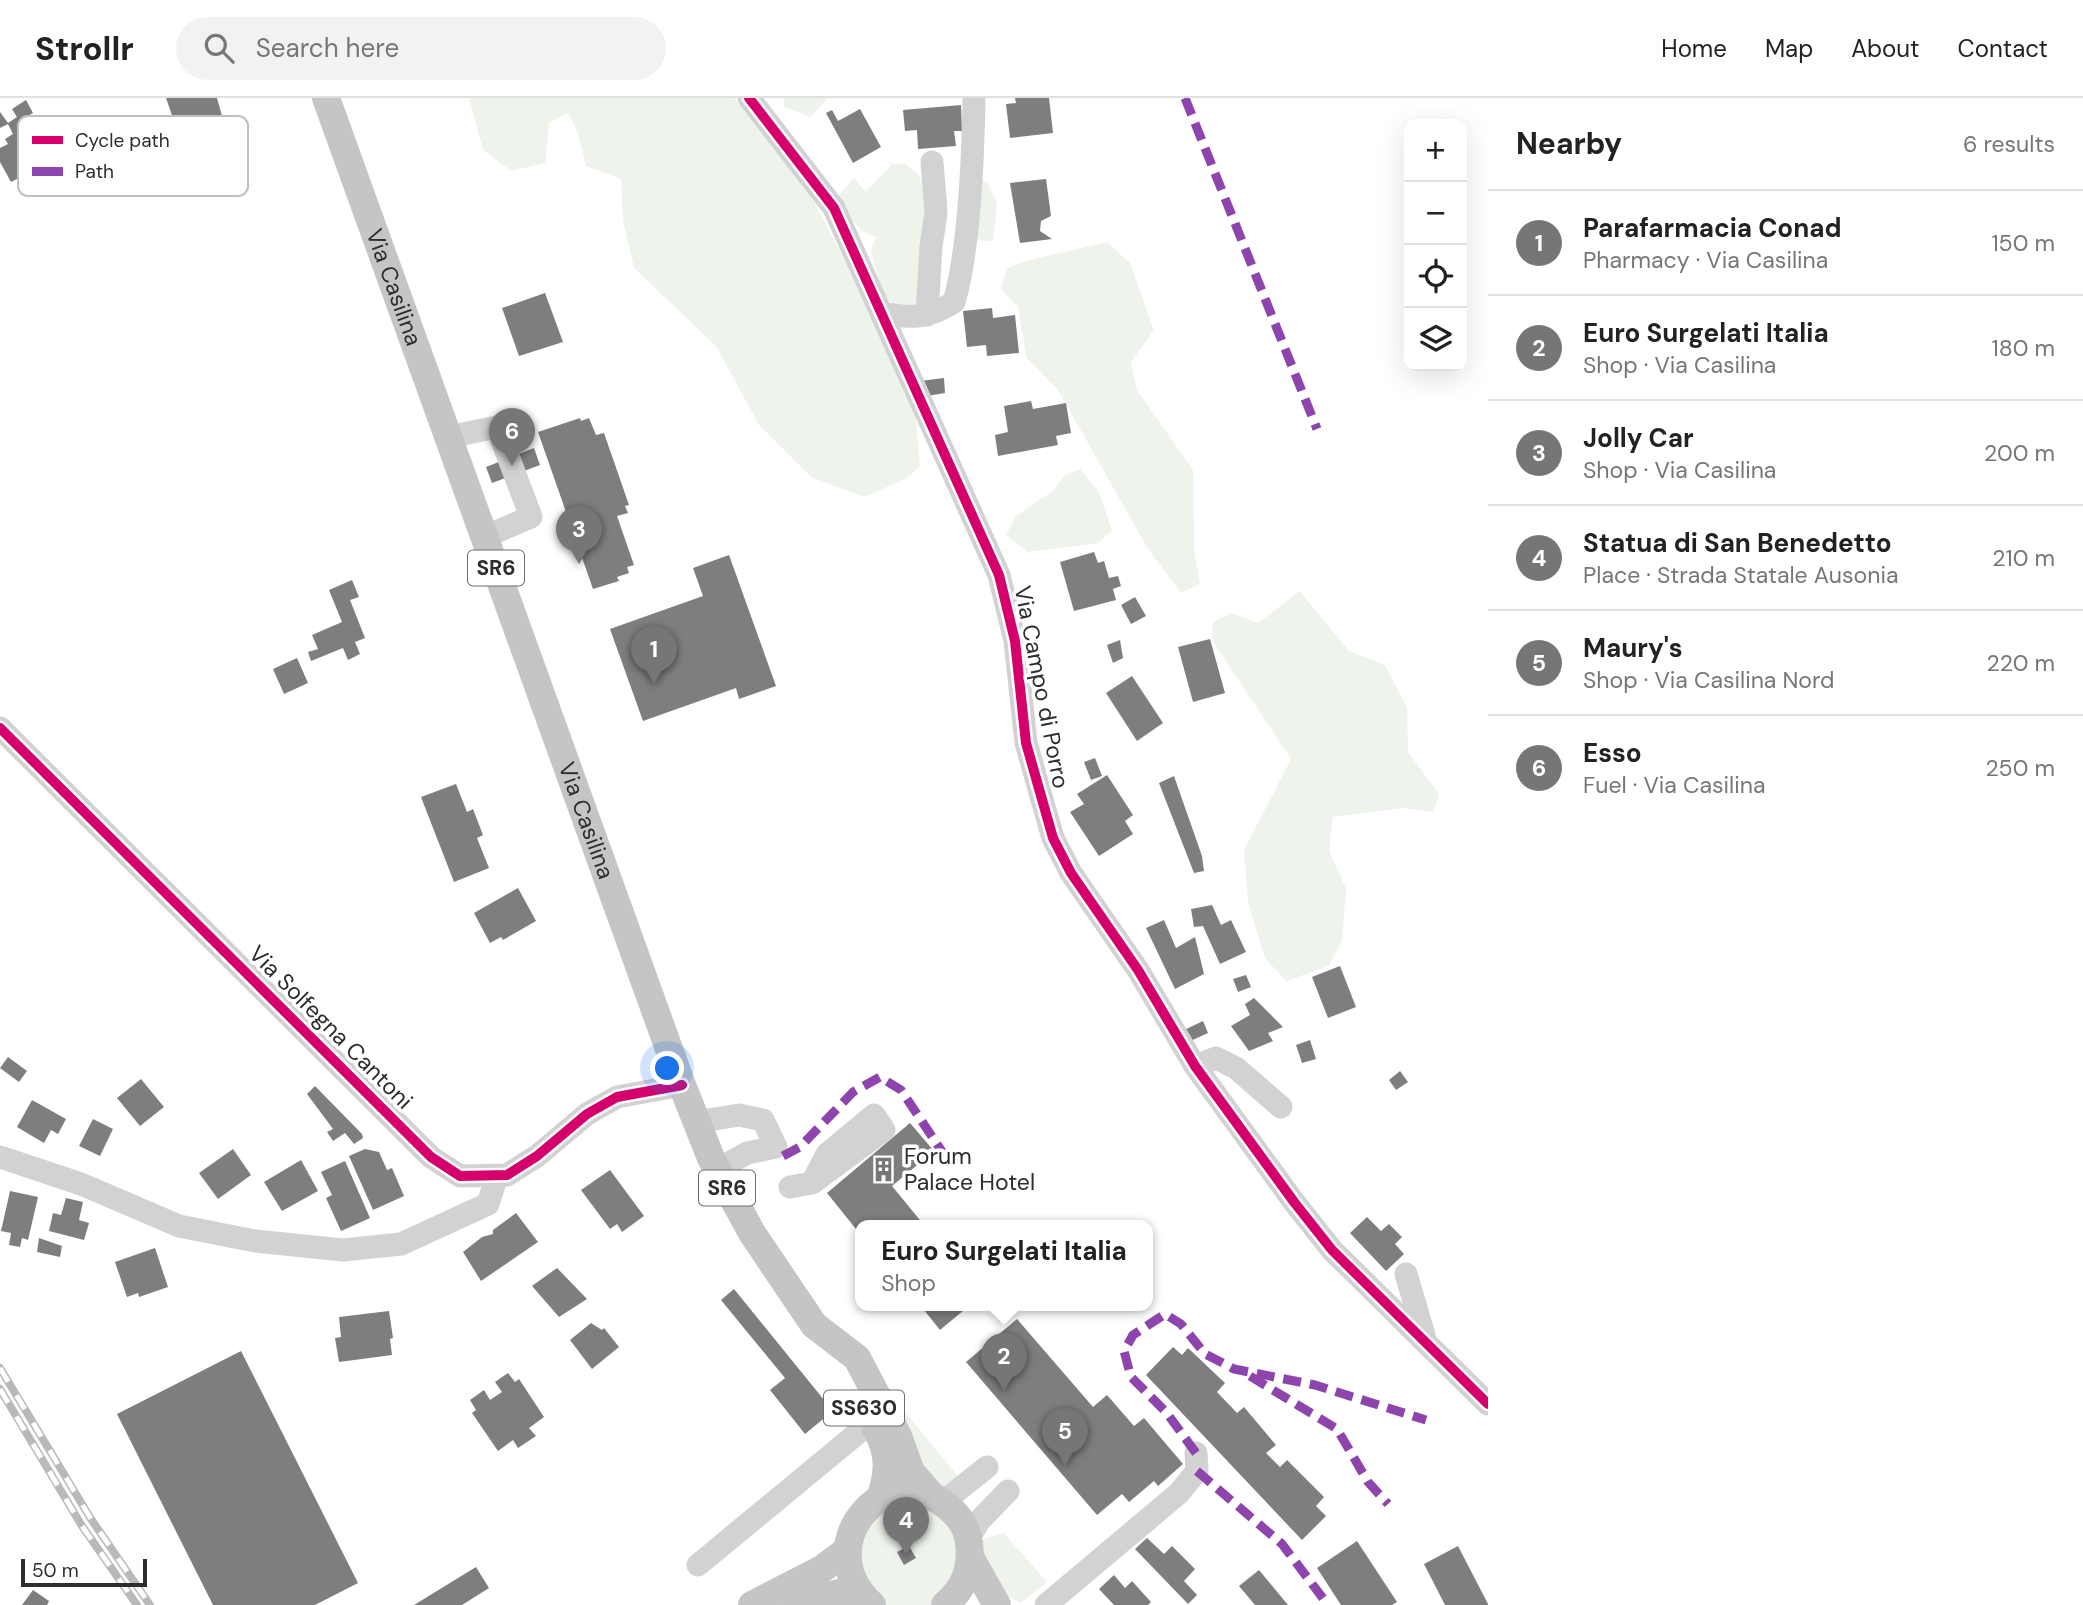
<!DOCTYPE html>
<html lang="en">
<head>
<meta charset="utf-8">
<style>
	body { margin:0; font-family:"DM Sans",sans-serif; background:#f2f2f2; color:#222 }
	.controls { position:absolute; right:21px; top:21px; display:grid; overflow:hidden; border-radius:14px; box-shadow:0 7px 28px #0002 }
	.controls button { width:63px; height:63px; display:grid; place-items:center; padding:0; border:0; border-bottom:2px solid #e0e0e0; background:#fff; color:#222; font:35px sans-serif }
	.scale { position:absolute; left:21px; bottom:18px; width:126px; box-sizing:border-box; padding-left:7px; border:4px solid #2d2d2d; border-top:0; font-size:19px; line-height:24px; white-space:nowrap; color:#2d2d2d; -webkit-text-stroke:5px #fff; paint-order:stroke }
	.you { position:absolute; left:668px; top:971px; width:24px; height:24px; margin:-18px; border:5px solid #fff; border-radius:50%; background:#1a73e8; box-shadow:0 0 0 10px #1a73e833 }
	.badge { display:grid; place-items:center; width:46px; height:46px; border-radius:50%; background:#767676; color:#fff; font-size:23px; font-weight:700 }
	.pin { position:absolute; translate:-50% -58px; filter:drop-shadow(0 2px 4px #0008) }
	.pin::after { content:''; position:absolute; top:37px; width:24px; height:21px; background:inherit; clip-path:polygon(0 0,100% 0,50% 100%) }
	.popup { position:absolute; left:855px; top:1122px; width:298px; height:91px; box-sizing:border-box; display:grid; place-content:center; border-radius:14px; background:#fff; filter:drop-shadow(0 2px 5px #0005); font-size:23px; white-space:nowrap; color:#767676 }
	.popup b { font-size:26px; color:#222 }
	.popup::after { content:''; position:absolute; left:50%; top:100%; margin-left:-14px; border:14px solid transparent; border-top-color:#fff }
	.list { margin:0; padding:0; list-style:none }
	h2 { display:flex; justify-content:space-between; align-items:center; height:91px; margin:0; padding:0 28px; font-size:30px }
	h2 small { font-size:23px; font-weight:400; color:#767676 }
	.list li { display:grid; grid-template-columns:46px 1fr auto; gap:21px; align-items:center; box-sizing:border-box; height:105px; padding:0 28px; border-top:2px solid #e0e0e0 }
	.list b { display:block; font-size:26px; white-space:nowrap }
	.list p { margin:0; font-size:23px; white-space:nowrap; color:#767676 }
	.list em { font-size:23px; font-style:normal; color:#767676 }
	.icon { flex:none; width:38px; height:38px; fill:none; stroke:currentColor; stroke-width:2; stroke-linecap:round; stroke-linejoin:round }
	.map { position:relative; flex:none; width:1488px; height:1507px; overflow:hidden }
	header { display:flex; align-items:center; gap:42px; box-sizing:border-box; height:98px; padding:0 35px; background:#fff; border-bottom:2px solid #e0e0e0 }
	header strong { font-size:33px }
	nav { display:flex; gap:38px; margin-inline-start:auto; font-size:24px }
	.search { width:490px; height:63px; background:#f2f2f2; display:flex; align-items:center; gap:18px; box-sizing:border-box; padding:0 24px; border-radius:38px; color:#767676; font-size:26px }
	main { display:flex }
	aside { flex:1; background:#fff }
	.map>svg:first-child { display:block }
</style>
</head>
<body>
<header>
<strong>Strollr</strong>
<div class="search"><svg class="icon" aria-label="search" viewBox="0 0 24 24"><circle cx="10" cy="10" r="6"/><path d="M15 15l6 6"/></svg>Search here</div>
<nav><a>Home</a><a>Map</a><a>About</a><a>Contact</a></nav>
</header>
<main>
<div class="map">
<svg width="1488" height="1507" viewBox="0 0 1488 1507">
	<rect width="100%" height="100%" fill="#fff"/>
	<!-- green -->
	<g fill="#eef4eb">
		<polygon points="469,0 734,0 811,98 844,161 914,304 920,368 907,380 864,399 811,379 759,327 716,248 634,170 623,122 621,81 586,68 578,35 568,15 549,25 545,65 511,73 483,52"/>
		<polygon points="784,0 828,0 810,19 783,8"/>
		<polygon points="892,66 905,66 919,77 928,96 941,88 947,101 946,136 936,151 928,205 899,210 883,198 871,152 876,139 861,133 837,100 854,80 866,94"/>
		<polygon points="975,79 987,84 997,105 993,143 970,142"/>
		<polygon points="1107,144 1130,165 1154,232 1131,264 1137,292 1193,372 1194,452 1200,486 1181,495 1148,451 1058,292 1026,259 1018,209 1001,191 1007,170 1026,163"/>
		<polygon points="1080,371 1099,394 1112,433 1098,445 1028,454 1006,437 1016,418 1054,392 1065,377"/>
		<polygon points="1300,493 1349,553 1385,567 1407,610 1408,654 1439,696 1433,714 1402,710 1333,719 1329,753 1346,790 1342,842 1329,868 1286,883 1265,860 1248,804 1244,752 1291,661 1212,542 1213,524 1231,515 1258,525"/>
		<polygon points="866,1267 962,1383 953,1391 932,1389"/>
		<polygon points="897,1405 930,1410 957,1436 960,1474 932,1507 881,1507 859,1485 858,1435"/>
		<polygon points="1004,1435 1047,1484 1021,1505 1001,1495 977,1448 986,1440"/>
	</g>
	<!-- building -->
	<g fill="#7e7e7e">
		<polygon points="166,0 217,0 222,18 177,32"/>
		<polygon points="1015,0 1049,0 1053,35 1010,40 1006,6 1016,5"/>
		<polygon points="26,2 33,15 19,23 45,67 11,84 0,64 0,50 8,46 5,41 13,36 8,26 0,30 0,14 8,25 17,19 12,11"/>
		<polygon points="961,7 962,33 954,33 956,48 918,51 917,32 905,33 903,12"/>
		<polygon points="860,11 881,49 853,65 826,15 832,12 838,23"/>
		<polygon points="1046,81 1051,118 1041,123 1040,133 1052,141 1020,145 1010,85"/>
		<polygon points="545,195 563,244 519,258 502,210"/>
		<polygon points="992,210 993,220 1015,217 1019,255 987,258 986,247 967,249 963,213"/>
		<polygon points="944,280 945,295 927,298 920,283"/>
		<polygon points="1031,303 1033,311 1066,305 1071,335 1056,338 1058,347 998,358 995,337 1008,334 1004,308"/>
		<polygon points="580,320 581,323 589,320 596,337 604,335 629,407 625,408 628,415 617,418 634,467 627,469 629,475 617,479 619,483 593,491 538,334"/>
		<polygon points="534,350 540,367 492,385 486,369"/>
		<polygon points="1094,454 1098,465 1104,463 1109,480 1118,478 1121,488 1113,491 1116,502 1074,513 1060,464"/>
		<polygon points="729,457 776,588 739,601 736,590 643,623 610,531 703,498 693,470"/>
		<polygon points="352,482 359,499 350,502 365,540 355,544 360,556 348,562 343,550 311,563 308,554 318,551 312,537 342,524 329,492"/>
		<polygon points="1135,499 1146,518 1131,526 1121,507"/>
		<polygon points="1210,541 1225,595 1193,604 1178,549"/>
		<polygon points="1120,542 1123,560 1113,565 1107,547"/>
		<polygon points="297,560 308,585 284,596 273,571"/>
		<polygon points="1132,578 1163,625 1137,643 1106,595"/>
		<polygon points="1095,660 1102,678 1091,682 1084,664"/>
		<polygon points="1107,677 1133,717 1125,723 1133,736 1099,758 1070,714 1084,706 1077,696"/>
		<polygon points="1174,678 1202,758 1204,773 1194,775 1159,685"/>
		<polygon points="456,686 467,714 473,711 483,737 477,740 489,770 454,784 421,699"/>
		<polygon points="518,790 536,823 503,842 501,839 490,845 474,815"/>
		<polygon points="1212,807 1221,827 1231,822 1246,854 1220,866 1203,828 1194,829 1191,811"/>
		<polygon points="1164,822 1176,850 1195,839 1204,876 1175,891 1146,830"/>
		<polygon points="1340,868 1356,909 1328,920 1312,879"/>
		<polygon points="1246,877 1251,889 1238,894 1233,881"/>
		<polygon points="1254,900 1283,929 1268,935 1273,943 1249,953 1231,928 1250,917 1245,906"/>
		<polygon points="1203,923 1208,935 1186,945 1180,934"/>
		<polygon points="1310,942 1316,961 1302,965 1296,947"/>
		<polygon points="8,959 27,973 19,984 0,970"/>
		<polygon points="1400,973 1408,984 1396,992 1389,982"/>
		<polygon points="141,981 164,1009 140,1028 117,1000"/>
		<polygon points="315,988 362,1036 363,1040 354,1046 345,1035 333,1043 327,1034 333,1031 307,996"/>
		<polygon points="32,1002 66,1021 58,1036 51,1032 44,1045 17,1029"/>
		<polygon points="93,1021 113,1031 100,1058 79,1048"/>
		<polygon points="910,1025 934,1053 892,1088 924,1127 860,1127 860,1136 827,1095"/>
		<polygon points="233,1051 251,1077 218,1101 199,1075"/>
		<polygon points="365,1051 379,1054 387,1072 392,1070 404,1098 373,1112 349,1058"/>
		<polygon points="301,1062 318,1093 282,1113 264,1084"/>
		<polygon points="345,1063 370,1120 341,1133 326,1100 332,1097 321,1074"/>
		<polygon points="610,1072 644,1118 622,1134 617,1126 610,1131 581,1092"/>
		<polygon points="10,1093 38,1099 28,1142 22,1140 20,1149 9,1147 11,1135 1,1133"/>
		<polygon points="66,1100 83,1104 79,1122 89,1125 84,1142 49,1133 53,1115 61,1117"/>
		<polygon points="516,1115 538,1144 481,1183 463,1154 482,1139 493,1136 493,1132"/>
		<polygon points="1367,1119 1381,1133 1389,1126 1402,1139 1395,1146 1404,1156 1386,1173 1350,1135"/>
		<polygon points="39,1140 62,1148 60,1159 37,1154"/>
		<polygon points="155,1150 168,1189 139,1199 138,1195 127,1199 115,1164"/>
		<polygon points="557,1170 587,1201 559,1219 532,1188"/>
		<polygon points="734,1191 833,1313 805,1336 770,1292 785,1280 721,1202"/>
		<polygon points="920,1207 970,1207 940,1232"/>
		<polygon points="389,1213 393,1240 390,1241 392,1257 339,1264 335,1240 341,1239 339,1219"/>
		<polygon points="1017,1221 1093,1309 1107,1297 1134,1328 1144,1320 1183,1366 1158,1388 1154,1383 1129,1404 1122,1396 1097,1417 966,1264"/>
		<polygon points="591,1225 602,1232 604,1230 619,1249 592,1271 570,1242"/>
		<polygon points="1173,1249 1182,1257 1188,1250 1225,1285 1217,1294 1237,1315 1244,1309 1276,1347 1266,1355 1280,1369 1287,1362 1324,1399 1316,1408 1326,1418 1302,1442 1146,1277"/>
		<polygon points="241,1253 358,1485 315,1507 213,1507 117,1316"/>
		<polygon points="508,1275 515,1284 519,1281 544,1319 529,1330 536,1338 518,1350 513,1342 498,1353 472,1315 476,1312 470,1302 484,1292 490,1302 502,1294 495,1284"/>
		<polygon points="1147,1440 1164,1456 1172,1448 1195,1471 1184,1483 1197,1497 1188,1506 1135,1451"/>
		<polygon points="1357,1443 1397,1504 1392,1507 1341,1507 1317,1470"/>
		<polygon points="909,1448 916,1460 904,1467 897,1454"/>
		<polygon points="1458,1448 1488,1506 1488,1507 1445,1507 1424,1466"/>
		<polygon points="476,1469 489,1490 462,1507 414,1507"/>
		<polygon points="1259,1472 1288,1507 1255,1507 1239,1488"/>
		<polygon points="1114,1477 1125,1490 1132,1483 1151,1504 1148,1507 1114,1507 1099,1491"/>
		<polygon points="33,1492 49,1503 47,1507 22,1507"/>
	</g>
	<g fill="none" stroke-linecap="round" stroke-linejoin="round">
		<!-- minor -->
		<g stroke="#d2d2d2" stroke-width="23">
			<polyline points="749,0 834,110 999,477 1015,543 1026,645 1053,740 1071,775 1138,872 1195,968 1294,1104 1332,1152 1488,1306"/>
			<path d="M882,215c28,6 48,5 72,-11 16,-55 19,-145 20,-204"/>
			<polyline points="927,217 931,148 936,114 932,64"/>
			<polyline points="448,339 497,329 531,419 484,439"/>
			<polyline points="0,630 431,1059 460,1078 507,1077 537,1058 587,1016 617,999 682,987"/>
			<polyline points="1195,968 1216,960 1236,970 1281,1009"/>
			<polyline points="696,1024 739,1017 763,1022 776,1049 747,1055 717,1072"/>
			<polyline points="0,1059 81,1086 179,1128 255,1143 343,1152 401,1146 488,1106 497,1078"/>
			<polyline points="790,1089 812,1085 884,1032 874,1017 827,1056 812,1085"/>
			<polyline points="1406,1176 1424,1237"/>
			<polyline points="943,1404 987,1369"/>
			<polyline points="969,1440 979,1423 1008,1393"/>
			<polyline points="698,1467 871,1324"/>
			<polyline points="1046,1507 1179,1395 1197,1373 1196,1355"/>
		</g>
		<!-- major -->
		<g stroke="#c5c5c5" stroke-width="28">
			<path id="s1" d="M326,0l356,987 29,73 41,75 62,92 43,33 41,78 13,36 22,25"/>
			<path d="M876,1331c14,24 13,44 4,70"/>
			<polyline points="971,1461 997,1507"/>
			<polyline points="752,1507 822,1471 846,1453"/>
			<polyline points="797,1507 839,1495 871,1506"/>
			<path d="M872,1507c-65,-59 14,-151 76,-98 11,9 20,22 21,36 3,26 -4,44 -24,62"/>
		</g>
		<defs>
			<g id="rail">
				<polyline points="0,1270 91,1421 150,1507"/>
				<polyline points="0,1291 82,1428 137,1507"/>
			</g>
		</defs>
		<!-- rail casing -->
		<use href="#rail" stroke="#b9b9b9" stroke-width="8"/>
		<!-- rail -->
		<use href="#rail" stroke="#fff" stroke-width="5" stroke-dasharray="16" stroke-linecap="butt"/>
		<!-- quiet -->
		<g stroke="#8e44ad" stroke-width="9" stroke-dasharray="18 9" stroke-linecap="butt">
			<polyline points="1185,0 1317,331"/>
			<polyline points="783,1058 800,1049 853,994 880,979 901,992 945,1058"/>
			<polyline points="1250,1278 1337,1331 1368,1384 1388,1406"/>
			<polyline points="1196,1355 1166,1314 1131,1279 1124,1253 1133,1237 1165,1216 1181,1226 1205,1256 1234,1271 1315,1287 1426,1322"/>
			<polyline points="1197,1373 1282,1446 1328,1507"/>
		</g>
		<defs>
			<g id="cycleway">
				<polyline points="749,0 834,110 999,477 1015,543 1026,645 1053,740 1071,775 1138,872 1195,968 1294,1104 1332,1152 1488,1306"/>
				<polyline points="0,630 431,1059 460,1078 507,1077 537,1058 587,1016 617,999 682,987"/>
			</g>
		</defs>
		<!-- cycleway casing -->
		<use href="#cycleway" stroke="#fff" stroke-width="15"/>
		<!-- cycleway -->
		<use href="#cycleway" stroke="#d6006c" stroke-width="10"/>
	</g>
	<!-- icons -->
	<defs>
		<symbol id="building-bare" viewBox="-9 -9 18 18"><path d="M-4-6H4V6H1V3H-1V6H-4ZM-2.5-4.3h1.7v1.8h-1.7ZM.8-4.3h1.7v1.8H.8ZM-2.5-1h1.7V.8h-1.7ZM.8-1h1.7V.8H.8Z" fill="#767676" stroke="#fff" stroke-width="2.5" paint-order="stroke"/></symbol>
	</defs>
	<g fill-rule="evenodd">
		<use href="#building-bare" x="866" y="1054" width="35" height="35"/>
	</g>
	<g text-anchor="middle" stroke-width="7" stroke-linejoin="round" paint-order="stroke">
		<!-- shield labels -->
		<g fill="#fff" stroke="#6c6c6c" stroke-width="2">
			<rect x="468" y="452.5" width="56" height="35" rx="5"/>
			<rect x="699" y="1072.5" width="56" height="35" rx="5"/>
			<rect x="824" y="1292.5" width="80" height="35" rx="5"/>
		</g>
		<g font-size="21" font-weight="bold" fill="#2d2d2d">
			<text x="496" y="477">SR6</text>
			<text x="727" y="1097">SR6</text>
			<text x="864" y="1317">SS630</text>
		</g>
		<!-- street labels -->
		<g font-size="23" fill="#2d2d2d" stroke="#fff">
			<text dy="8" stroke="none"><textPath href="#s1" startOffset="201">Via Casilina</textPath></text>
			<text transform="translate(1042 589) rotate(79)" y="8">Via Campo di Porro</text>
			<text dy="8" stroke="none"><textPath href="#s1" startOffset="768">Via Casilina</textPath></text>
			<text transform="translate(331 929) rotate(45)" y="8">Via Solfegna Cantoni</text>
		</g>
		<!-- poi labels -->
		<g font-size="23" fill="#2d2d2d" stroke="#fff" text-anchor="start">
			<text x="904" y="1066">Forum<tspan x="904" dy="26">Palace Hotel</tspan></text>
		</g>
	</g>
	<!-- legend -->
	<rect x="18" y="18" width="230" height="80" rx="10" fill="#fff" stroke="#c0c0c0" stroke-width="2"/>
	<rect x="32" y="38" width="31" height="8" fill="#d6006c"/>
	<rect x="32" y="69" width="31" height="9" fill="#8e44ad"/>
	<g font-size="19" fill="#2d2d2d">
		<text x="75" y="49">Cycle path</text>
		<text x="75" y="80">Path</text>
	</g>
</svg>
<div class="controls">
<button>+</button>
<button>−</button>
<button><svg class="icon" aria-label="locate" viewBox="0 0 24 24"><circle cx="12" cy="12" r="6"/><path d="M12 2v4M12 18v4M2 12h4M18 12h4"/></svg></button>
<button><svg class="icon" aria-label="layers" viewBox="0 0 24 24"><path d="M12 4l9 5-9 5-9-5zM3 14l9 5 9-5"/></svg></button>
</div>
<div class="scale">50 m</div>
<div class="you"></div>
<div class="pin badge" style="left:654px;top:586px">1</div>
<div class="pin badge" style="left:1004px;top:1293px">2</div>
<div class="popup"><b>Euro Surgelati Italia</b>Shop</div>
<div class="pin badge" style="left:579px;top:466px">3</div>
<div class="pin badge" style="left:906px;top:1457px">4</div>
<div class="pin badge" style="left:1065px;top:1368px">5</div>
<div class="pin badge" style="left:512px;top:368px">6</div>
</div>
<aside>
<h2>Nearby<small>6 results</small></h2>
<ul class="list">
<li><span class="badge">1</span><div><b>Parafarmacia Conad</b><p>Pharmacy · Via Casilina</p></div><em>150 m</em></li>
<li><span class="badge">2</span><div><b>Euro Surgelati Italia</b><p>Shop · Via Casilina</p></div><em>180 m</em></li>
<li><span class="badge">3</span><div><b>Jolly Car</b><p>Shop · Via Casilina</p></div><em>200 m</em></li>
<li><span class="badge">4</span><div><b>Statua di San Benedetto</b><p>Place · Strada Statale Ausonia</p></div><em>210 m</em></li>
<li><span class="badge">5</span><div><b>Maury's</b><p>Shop · Via Casilina Nord</p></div><em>220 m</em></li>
<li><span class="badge">6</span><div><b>Esso</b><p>Fuel · Via Casilina</p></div><em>250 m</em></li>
</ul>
</aside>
</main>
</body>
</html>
